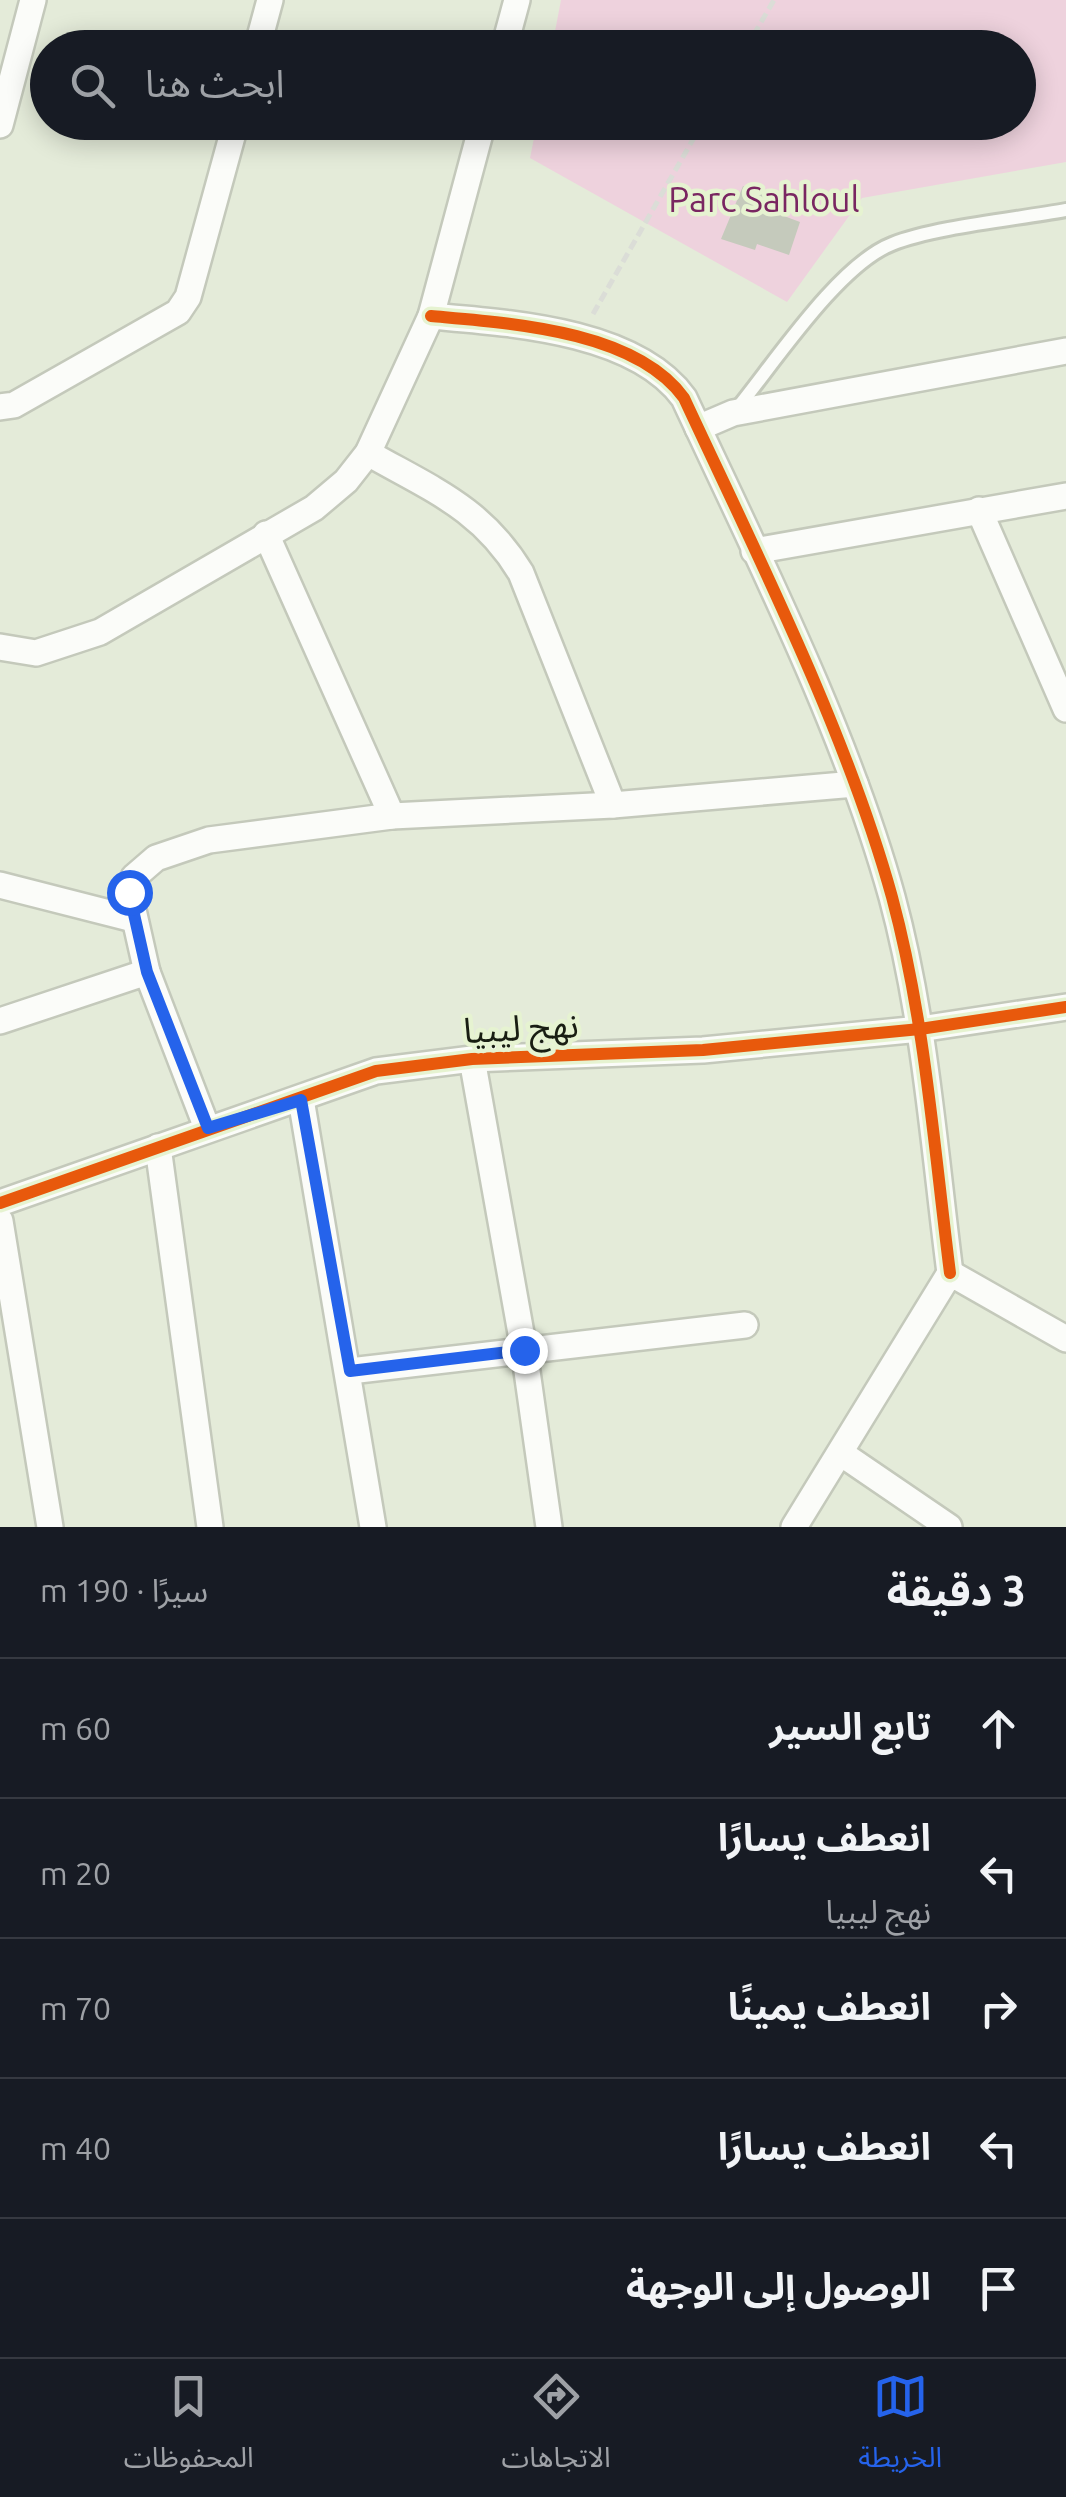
<!DOCTYPE html>
<html lang="ar">
<head>
<meta charset="utf-8">
<style>
	body { margin:0; font-family:Ubuntu,"Noto Sans Arabic",sans-serif; background:#242831; color:#f1f3f6; direction:rtl }
	.stop { position:absolute; width:30px; height:30px; margin:-22px; border:8px solid #2563eb; border-radius:50%; background:#fff }
	.stop.end { background:#2563eb; border-color:#fff; box-shadow:0 2px 10px #0008 }
	.list { margin:0; padding:0; list-style:none }
	h2 { display:flex; justify-content:space-between; align-items:center; height:130px; margin:0; padding:0 40px; font-size:42px }
	h2 small { font-size:32px; font-weight:400; color:#9ea1a6 }
	.list li { display:grid; grid-template-columns:65px 1fr auto; gap:30px; align-items:center; box-sizing:border-box; height:140px; padding:0 40px; border-top:2px solid #363941 }
	.list b { display:block; font-size:38px; white-space:nowrap }
	.list p { margin:0; font-size:32px; white-space:nowrap; color:#9ea1a6 }
	.list em { font-size:32px; font-style:normal; color:#9ea1a6 }
	.icon { flex:none; width:55px; height:55px; fill:none; stroke:currentColor; stroke-width:2; stroke-linecap:round; stroke-linejoin:round }
	.map { position:relative; flex:none; width:1066px; height:1527px; overflow:hidden; direction:ltr }
	.search { position:absolute; background:#171b24; box-shadow:0 5px 25px #0003; left:30px; right:30px; top:30px; height:110px; display:flex; align-items:center; gap:25px; box-sizing:border-box; padding:0 35px; border-radius:55px; color:#9ea1a6; font-size:38px }
	.sheet { height:830px; background:#171b24 }
	nav { display:flex; justify-content:space-around; align-items:center; box-sizing:border-box; height:140px; border-top:2px solid #363941; background:#171b24; font-size:28px; color:#9ea1a6 }
	nav a { display:grid; justify-items:center; gap:5px }
	nav .on { color:#2563eb }
	.map>svg:first-child { display:block }
</style>
</head>
<body>
<div class="map">
<svg width="1066" height="1527" viewBox="0 0 1066 1527">
	<rect width="100%" height="100%" fill="#e4ebd9"/>
	<!-- green -->
	<polygon fill="#eed2dd" points="561,0 1066,0 1066,162 862,198 787,302 530,158 537,123 1018,122 1018,48 552,47"/>
	<!-- building -->
	<polygon fill="#c5cabc" points="743,186 789,203 784,216 800,222 789,255 757,244 755,250 721,239"/>
	<g fill="none" stroke-linecap="round" stroke-linejoin="round">
		<defs>
			<path id="service" d="M735,411c38,-46 103,-146 157,-167 42,-17 126,-25 174,-34"/>
			<g id="minor">
				<polyline points="257,48 270,0"/>
				<polyline points="504,48 517,0"/>
				<polyline points="0,125 33,0"/>
				<path d="M431,316c78,7 204,14 253,82 73,157 162,333 208,499 33,122 42,251 58,376"/>
				<polyline points="0,407 14,405 178,312 188,297 236,122"/>
				<polyline points="698,428 733,413 1066,351"/>
				<path d="M368,453c63,36 114,55 153,120l92,232"/>
				<polyline points="979,510 1066,709"/>
				<polyline points="266,534 392,816"/>
				<polyline points="754,551 1066,496"/>
				<polyline points="0,647 36,653 100,632 314,508 346,481 368,453 431,316 483,122"/>
				<polyline points="0,885 133,919"/>
				<polyline points="147,972 129,892 134,877 156,858 209,840 392,816 613,805 855,784"/>
				<polyline points="0,1021 147,972 207,1128"/>
				<polyline points="472,1059 524,1350 549,1527"/>
				<polyline points="301,1099 373,1527"/>
				<polyline points="158,1147 210,1527"/>
				<polyline points="0,1203 376,1071 472,1059 703,1050 920,1029 1066,1007"/>
				<polyline points="0,1221 50,1527"/>
				<polyline points="350,1371 745,1325"/>
				<polyline points="842,1454 949,1527"/>
				<polyline points="794,1527 950,1273 1066,1339"/>
			</g>
		</defs>
		<!-- service casing -->
		<use href="#service" stroke="#c4c9bb" stroke-width="18"/>
		<!-- minor casing -->
		<use href="#minor" stroke="#c4c9bb" stroke-width="30"/>
		<!-- path -->
		<g stroke="#dbddd7" stroke-width="5" stroke-dasharray="10 5" stroke-linecap="butt">
			<polyline points="746,48 774,0"/>
			<polyline points="593,314 703,122"/>
		</g>
		<!-- service -->
		<use href="#service" stroke="#fbfcf9" stroke-width="12"/>
		<!-- minor -->
		<use href="#minor" stroke="#fbfcf9" stroke-width="25"/>
		<defs>
			<g id="cycleway">
				<path d="M431,316c78,7 204,14 253,82 73,157 162,333 208,499 33,122 42,251 58,376"/>
				<polyline points="0,1203 376,1071 472,1059 703,1050 920,1029 1066,1007"/>
			</g>
		</defs>
		<!-- cycleway casing -->
		<use href="#cycleway" stroke="#e6f3d1" stroke-width="19"/>
		<!-- cycleway -->
		<use href="#cycleway" stroke="#e8590c" stroke-width="12"/>
	</g>
	<g fill="none" stroke-linecap="round" stroke-linejoin="round">
		<!-- route -->
		<polyline stroke="#2563eb" stroke-width="12" points="129,892 147,972 208,1128 301,1100 350,1371 524,1350"/>
	</g>
	<g text-anchor="middle" stroke-width="9" stroke-linejoin="round" paint-order="stroke">
		<!-- park labels -->
		<g font-size="35" fill="#792661" stroke="#e6f3d1">
			<text x="764" y="212">Parc Sahloul</text>
		</g>
		<!-- street labels -->
		<g font-size="35" fill="#191e12" stroke="#e6f3d1">
			<text transform="translate(521 1028) rotate(-3)" y="12">نهج ليبيا</text>
		</g>
	</g>
</svg>
<div class="stop" style="left:129px;top:892px"></div>
<div class="stop end" style="left:524px;top:1350px"></div>
<div class="search"><svg class="icon" aria-label="search" viewBox="0 0 24 24"><circle cx="10" cy="10" r="6"/><path d="M15 15l6 6"/></svg>ابحث هنا</div>
</div>
<section class="sheet">
<h2>3 دقيقة<small>سيرًا · 190 m</small></h2>
<ul class="list">
<li><svg class="icon" aria-label="ahead" viewBox="0 0 24 24"><path d="M12 20V5M6 11l6-6 6 6"/></svg><div><b>تابع السير</b></div><em>60 m</em></li>
<li><svg class="icon" aria-label="left" viewBox="0 0 24 24"><path d="M17 20v-9H6M10 6l-5 5 5 5"/></svg><div><b>انعطف يسارًا</b><p>نهج ليبيا</p></div><em>20 m</em></li>
<li><svg class="icon" aria-label="right" viewBox="0 0 24 24"><path d="M7 20v-9h11M14 6l5 5-5 5"/></svg><div><b>انعطف يمينًا</b></div><em>70 m</em></li>
<li><svg class="icon" aria-label="left" viewBox="0 0 24 24"><path d="M17 20v-9H6M10 6l-5 5 5 5"/></svg><div><b>انعطف يسارًا</b></div><em>40 m</em></li>
<li><svg class="icon" aria-label="arrive" viewBox="0 0 24 24"><path d="M6 21V4h12l-3 4 3 4H6"/></svg><div><b>الوصول إلى الوجهة</b></div></li>
</ul>
</section>
<nav>
<a class="on"><svg class="icon" aria-label="map" viewBox="0 0 24 24"><path d="M3 6l6-2 6 2 6-2v14l-6 2-6-2-6 2zM9 4v14M15 6v14"/></svg>الخريطة</a>
<a><svg class="icon" aria-label="directions" viewBox="0 0 24 24"><path d="M12 3l9 9-9 9-9-9zM9 14v-3h6M13 9l2 2-2 2"/></svg>الاتجاهات</a>
<a><svg class="icon" aria-label="saved" viewBox="0 0 24 24"><path d="M7 4h10v16l-5-4-5 4z"/></svg>المحفوظات</a>
</nav>
</body>
</html>
